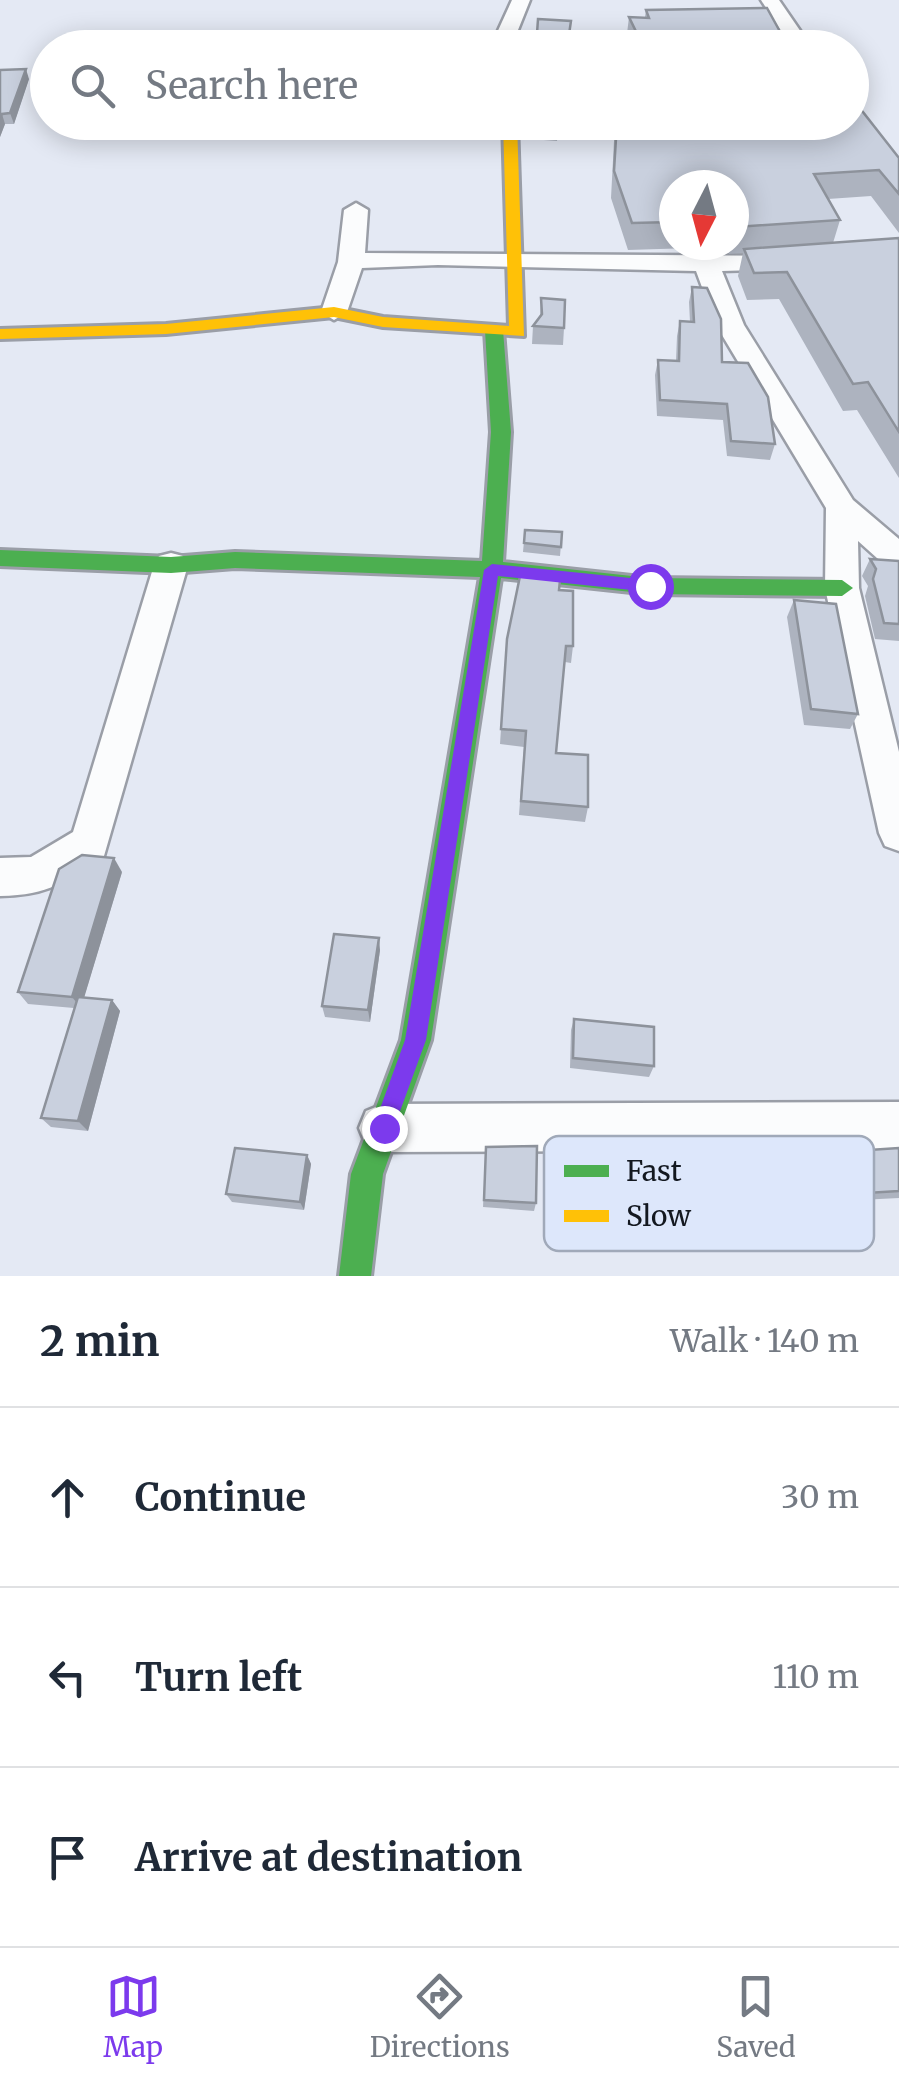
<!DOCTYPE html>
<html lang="en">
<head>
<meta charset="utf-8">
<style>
	body { margin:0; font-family:Merriweather,serif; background:#f2f2f3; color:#1f2937 }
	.compass { position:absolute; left:659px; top:170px; width:90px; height:90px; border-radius:50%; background:#fff; box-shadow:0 5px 25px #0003; rotate:186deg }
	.stop { position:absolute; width:30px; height:30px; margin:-22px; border:8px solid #7c3aed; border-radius:50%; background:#fff }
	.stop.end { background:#7c3aed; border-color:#fff; box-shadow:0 2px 10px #0008 }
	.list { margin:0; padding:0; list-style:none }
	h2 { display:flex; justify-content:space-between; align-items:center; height:130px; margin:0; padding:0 40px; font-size:42px }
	h2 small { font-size:32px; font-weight:400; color:#747a83 }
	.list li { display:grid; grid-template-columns:65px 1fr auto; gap:30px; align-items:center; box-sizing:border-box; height:180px; padding:0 40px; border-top:2px solid #e0e1e3 }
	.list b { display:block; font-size:38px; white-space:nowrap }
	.list em { font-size:32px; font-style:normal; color:#747a83 }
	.icon { flex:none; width:55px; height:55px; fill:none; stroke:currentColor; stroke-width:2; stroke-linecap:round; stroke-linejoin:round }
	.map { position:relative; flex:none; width:899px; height:1276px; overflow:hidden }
	.search { position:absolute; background:#fff; box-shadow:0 5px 25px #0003; left:30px; right:30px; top:30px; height:110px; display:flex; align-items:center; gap:25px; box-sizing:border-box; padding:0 35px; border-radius:55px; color:#747a83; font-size:38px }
	.sheet { height:670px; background:#fff }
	nav { display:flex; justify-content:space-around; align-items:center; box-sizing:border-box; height:140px; border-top:2px solid #e0e1e3; background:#fff; font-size:28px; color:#747a83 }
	nav a { display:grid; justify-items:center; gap:5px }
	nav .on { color:#7c3aed }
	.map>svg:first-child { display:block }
</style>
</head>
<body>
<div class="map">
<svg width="899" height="1276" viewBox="0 0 899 1276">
	<rect width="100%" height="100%" fill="#e4e9f4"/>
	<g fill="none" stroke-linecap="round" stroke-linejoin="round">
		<defs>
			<g id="street">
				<polygon points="512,0 530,0 516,35 517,48 497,48 496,35"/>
				<polygon points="761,0 779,0 812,48 792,48"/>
				<polygon points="356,203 368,210 365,253 794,256 798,261 794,266 785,269 722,271 744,325 853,500 899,539 899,570 887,567 858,541 859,588 899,752 899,851 885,846 879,833 825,588 826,508 716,325 696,271 438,265 362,268 347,312 334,320 321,312 338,262 344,210"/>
				<path d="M171,553l12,3 5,9 -84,291c-41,26 -53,39 -104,40v-38l31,-1 42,-25 81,-267 5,-9z"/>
				<polygon points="899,1102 899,1150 383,1152 366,1145 359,1128 366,1111 383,1104"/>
			</g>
			<polygon id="fast" points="494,325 503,330 511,432 503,562 650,578 842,580 853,588 842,596 650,594 501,578 431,1040 383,1174 371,1276 339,1276 351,1174 401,1040 480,577 235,568 171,573 0,566 0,550 171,557 235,552 482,561 491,432 485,330"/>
			<polygon id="slow" points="503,122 517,122 524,336 383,327 334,317 166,334 0,339 0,329 166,324 334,307 383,317 509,326"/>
		</defs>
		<!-- street casing -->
		<use href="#street" stroke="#9a9ea7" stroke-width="5"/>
		<!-- fast casing -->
		<use href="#fast" stroke="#9a9ea7" stroke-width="6"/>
		<!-- slow casing -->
		<use href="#slow" stroke="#9a9ea7" stroke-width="6"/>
		<!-- street -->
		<use href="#street" fill="#fbfcfd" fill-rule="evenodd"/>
		<!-- fast -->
		<use href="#fast" fill="#4caf50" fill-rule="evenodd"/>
		<!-- slow -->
		<use href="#slow" fill="#ffc107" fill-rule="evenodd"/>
	</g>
	<!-- wall -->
	<g fill="#adb3bf" fill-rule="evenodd">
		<polygon points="646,10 783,37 800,48 629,48 626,42 629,17 645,17"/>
		<polygon points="0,70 29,79 14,124 5,124 0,137"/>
		<path d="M853,100l46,58v75l-28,-37 -43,3 12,21 -7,23 66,-5v240l-42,-68 -14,1 -64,-112 -32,1 -9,-24 5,-23 -14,1 -1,-4 -34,2 -2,-4 -64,2 -17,-52 4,-76h237zM674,185h60v60h-60z"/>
		<polygon points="531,122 559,122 557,141 530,139"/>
		<polygon points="692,287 722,362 775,444 770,460 727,456 723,420 657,416 655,375 658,360 676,361 677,336 680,321 690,322 689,302"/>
		<polygon points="541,298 564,328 563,345 532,344 533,326 540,317"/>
		<polygon points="525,530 562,532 560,556 523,552"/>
		<polygon points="870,559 899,561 899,641 875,639 865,596 868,586 862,576"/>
		<polygon points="559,590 573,646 571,663 565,662 556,753 588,807 585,822 519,815 524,747 500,744 507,639"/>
		<polygon points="794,600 858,714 850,729 804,725 787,617"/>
		<polygon points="122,872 84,997 112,1000 120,1011 88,1131 51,1127 41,1118 74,1008 28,1004 18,992"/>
		<polygon points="380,950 370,1022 325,1017 322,1006"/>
		<polygon points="574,1019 654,1066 649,1077 570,1068 571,1030"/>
		<polygon points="486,1147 536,1203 534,1211 483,1207"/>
		<polygon points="899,1148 899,1198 840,1201 839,1196 708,1209 697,1159 703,1151 794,1155"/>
		<polygon points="307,1155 311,1164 304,1210 232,1202 226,1194"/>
	</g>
	<!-- shaded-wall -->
	<g fill="#8d929b">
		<polygon points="26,69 29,79 14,124 10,113"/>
		<polygon points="2,114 5,124 0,137 0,117"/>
		<polygon points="114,858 122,872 81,1008 72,997"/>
		<polygon points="379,938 380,950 370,1022 368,1010"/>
		<polygon points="112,1000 120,1011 88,1131 78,1121"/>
		<polygon points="307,1155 311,1164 304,1210 300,1202"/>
	</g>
	<!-- building -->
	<g fill="#c9d0de" stroke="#8d929b" stroke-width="2.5">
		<polygon points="767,8 783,37 791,36 800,48 644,48 629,17 649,18 646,10"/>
		<polygon points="538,19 571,21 567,48 536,48"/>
		<polygon points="26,69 10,113 2,114 0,117 0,70"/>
		<polygon points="852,87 855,92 852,98 899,158 899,194 879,170 814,174 840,220 736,227 734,223 734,185 674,185 674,222 632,223 614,171 617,122 852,122"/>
		<polygon points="899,238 899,432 868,382 853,384 787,272 754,273 744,249"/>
		<polygon points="692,287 707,288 721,319 722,362 748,363 768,397 775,444 731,441 727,404 660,400 658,360 679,361 680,321 694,322"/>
		<polygon points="541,298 565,300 564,328 533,326 542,314"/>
		<polygon points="525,530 562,532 561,547 524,543"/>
		<polygon points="870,559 899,561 899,624 884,623 873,579 876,569"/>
		<polygon points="520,576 560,580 559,590 573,591 573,646 566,646 556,753 588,755 588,807 521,801 526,731 501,729 507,639"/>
		<polygon points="794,600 836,604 858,714 811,709"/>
		<polygon points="82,855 114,858 72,997 18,992 59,869"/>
		<polygon points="334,934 379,938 368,1010 322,1006"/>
		<polygon points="78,997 112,1000 78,1121 41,1118"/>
		<polygon points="574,1019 654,1027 654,1066 573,1058"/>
		<polygon points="537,1146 536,1203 484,1200 486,1147"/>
		<polygon points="791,1146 794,1155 899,1148 899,1191 850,1194 849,1188 715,1202 703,1151"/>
		<polygon points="235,1148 307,1155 300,1202 226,1194"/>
	</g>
	<!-- route -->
	<polygon fill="#7c3aed" points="492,564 650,580 658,586 650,592 498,576 426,1040 391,1136 384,1139 376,1136 373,1128 405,1040 484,570"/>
	<!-- legend -->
	<rect x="544" y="1136" width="330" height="115" rx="15" fill="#dde7fb" stroke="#a0a9b9" stroke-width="2.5"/>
	<rect x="564" y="1165" width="45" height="12" fill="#4caf50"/>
	<rect x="564" y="1210" width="45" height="12" fill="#ffc107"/>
	<g font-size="28" fill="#131820">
		<text x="626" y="1181">Fast</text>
		<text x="626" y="1226">Slow</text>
	</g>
</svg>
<svg class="compass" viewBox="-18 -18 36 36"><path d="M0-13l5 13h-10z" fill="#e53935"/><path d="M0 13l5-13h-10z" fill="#747a83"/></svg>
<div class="stop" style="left:650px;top:586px"></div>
<div class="stop end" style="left:384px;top:1128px"></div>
<div class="search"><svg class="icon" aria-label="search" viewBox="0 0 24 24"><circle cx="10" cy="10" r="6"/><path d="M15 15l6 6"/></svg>Search here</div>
</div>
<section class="sheet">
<h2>2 min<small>Walk · 140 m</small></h2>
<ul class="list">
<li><svg class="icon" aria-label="ahead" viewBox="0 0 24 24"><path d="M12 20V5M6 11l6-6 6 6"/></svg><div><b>Continue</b></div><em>30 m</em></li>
<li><svg class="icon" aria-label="left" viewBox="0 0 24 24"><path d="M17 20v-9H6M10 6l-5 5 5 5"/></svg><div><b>Turn left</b></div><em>110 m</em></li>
<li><svg class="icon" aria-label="arrive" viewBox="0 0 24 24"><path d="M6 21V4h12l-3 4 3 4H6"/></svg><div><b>Arrive at destination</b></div></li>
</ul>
</section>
<nav>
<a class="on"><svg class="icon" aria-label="map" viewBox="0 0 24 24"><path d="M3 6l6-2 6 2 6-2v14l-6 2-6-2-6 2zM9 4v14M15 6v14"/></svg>Map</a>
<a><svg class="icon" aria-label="directions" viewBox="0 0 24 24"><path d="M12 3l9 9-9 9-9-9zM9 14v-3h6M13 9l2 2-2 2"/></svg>Directions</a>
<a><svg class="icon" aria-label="saved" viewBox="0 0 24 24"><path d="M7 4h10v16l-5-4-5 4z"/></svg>Saved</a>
</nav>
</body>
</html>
